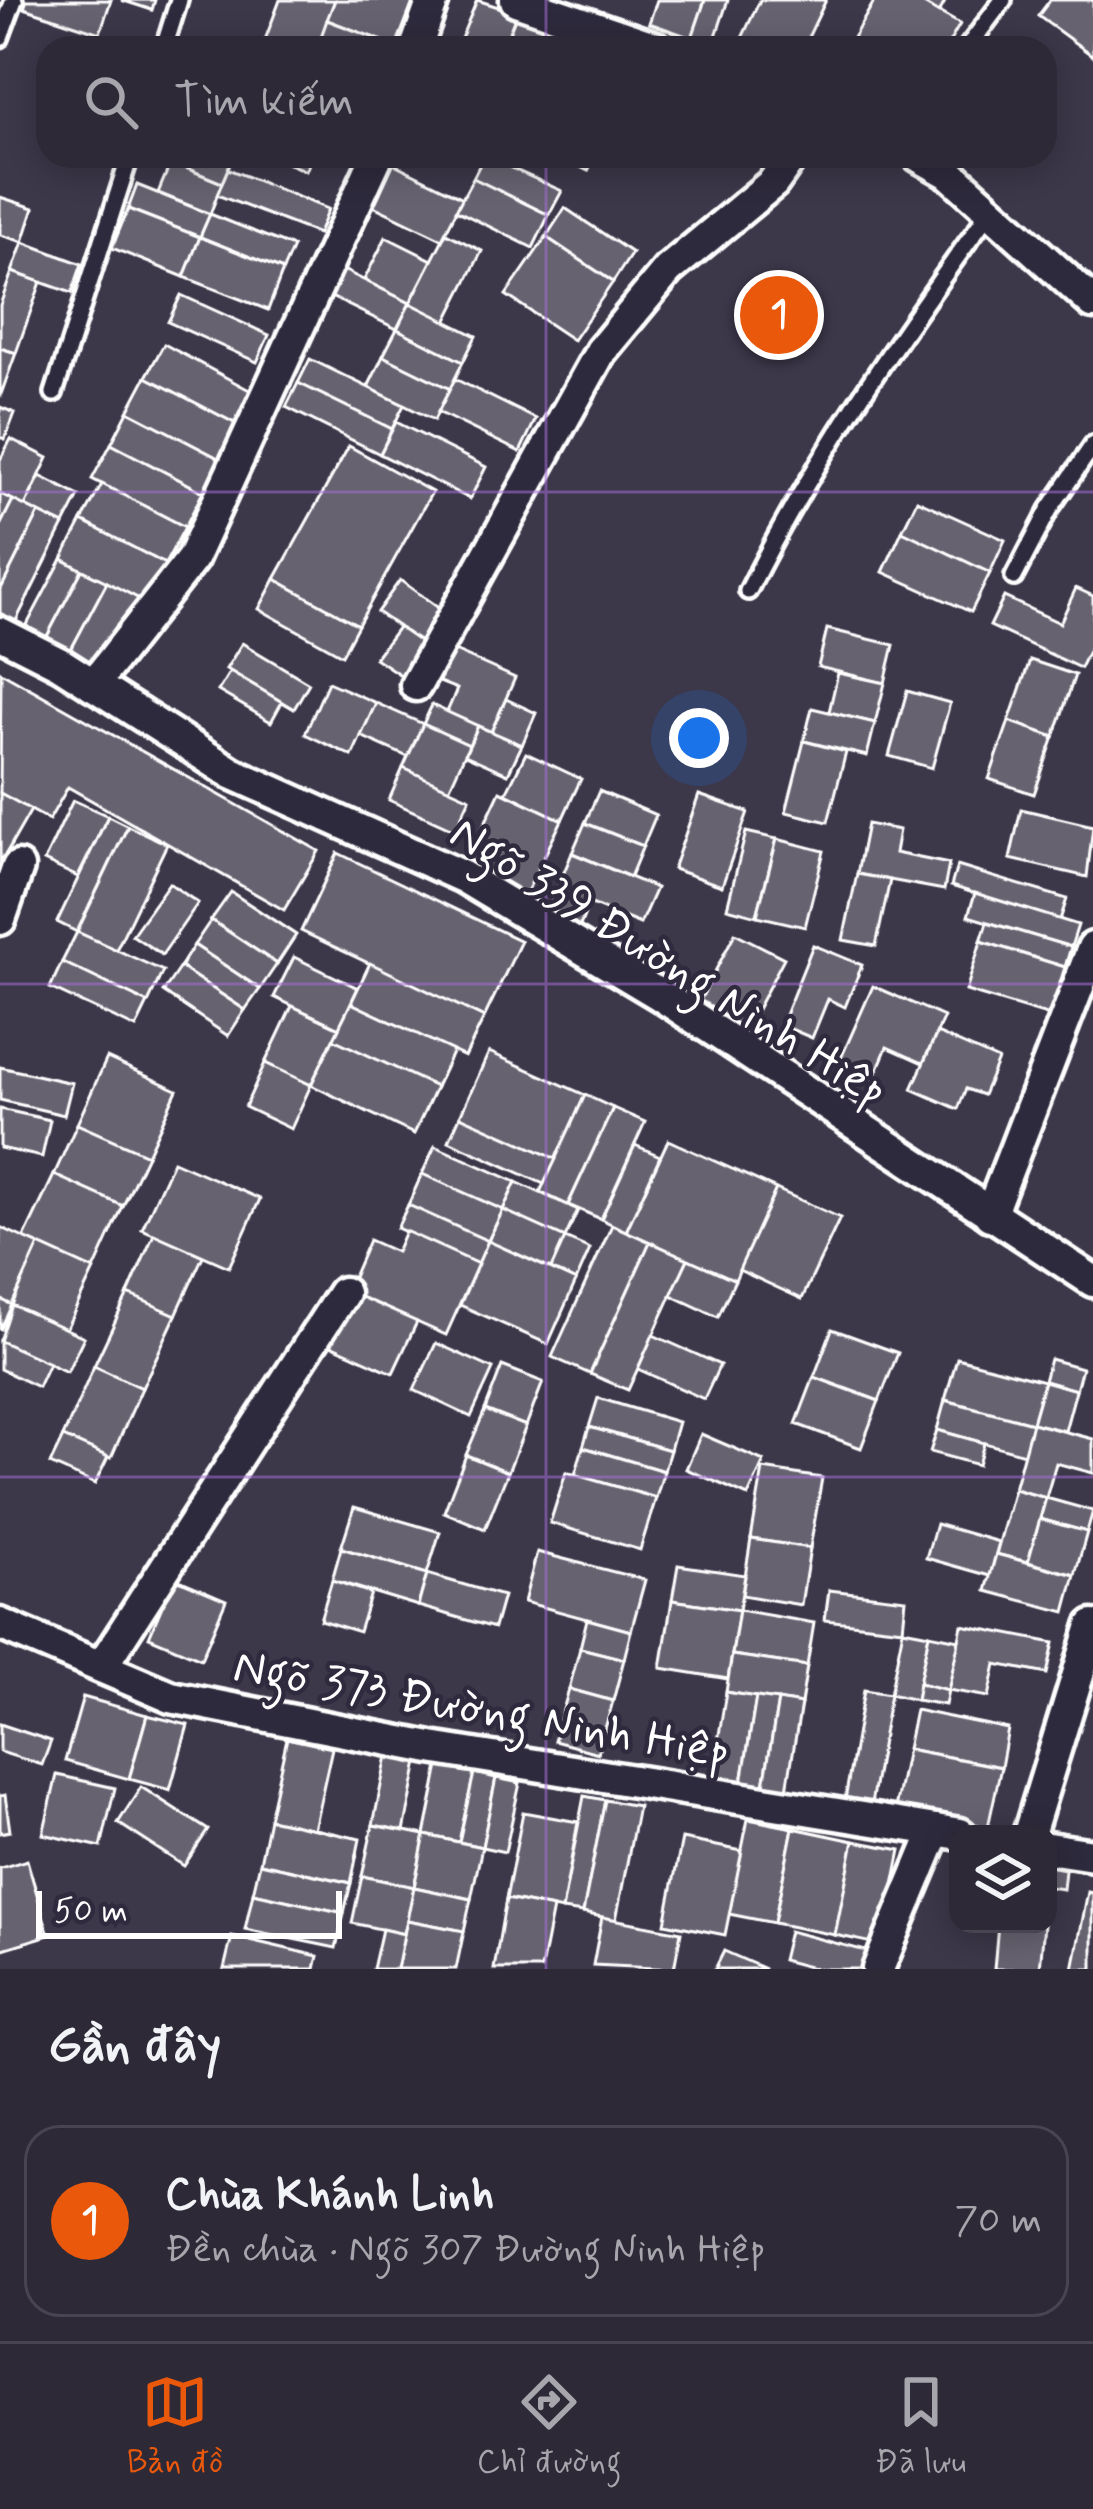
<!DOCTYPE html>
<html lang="vi">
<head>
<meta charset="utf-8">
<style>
	body { margin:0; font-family:Mynerve,sans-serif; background:#393542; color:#f1f3f6 }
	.controls { position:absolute; right:36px; bottom:36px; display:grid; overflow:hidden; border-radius:24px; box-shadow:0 6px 30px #0003 }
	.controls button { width:108px; height:108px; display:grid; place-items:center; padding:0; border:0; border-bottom:3px solid #484552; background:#2d2937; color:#f1f3f6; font:60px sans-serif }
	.scale { position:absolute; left:36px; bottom:30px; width:306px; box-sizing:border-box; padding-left:12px; border:6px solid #fff; border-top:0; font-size:33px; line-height:42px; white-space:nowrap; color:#fff; -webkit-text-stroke:9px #2f2a3d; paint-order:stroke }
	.you { position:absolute; left:699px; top:738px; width:42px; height:42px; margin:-30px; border:9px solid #fff; border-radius:50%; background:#1a73e8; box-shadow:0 0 0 18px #1a73e833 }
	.badge { display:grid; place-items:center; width:78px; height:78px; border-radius:50%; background:#ea580c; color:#fff; font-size:39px; font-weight:700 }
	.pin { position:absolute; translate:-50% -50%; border:6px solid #fff; box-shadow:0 3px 12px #0006 }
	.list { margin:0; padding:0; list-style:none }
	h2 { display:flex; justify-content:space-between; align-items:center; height:156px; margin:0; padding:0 48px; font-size:51px }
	h2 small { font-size:39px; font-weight:400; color:#a7a6ad }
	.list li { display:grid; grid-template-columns:78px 1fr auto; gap:36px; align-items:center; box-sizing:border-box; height:192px; margin:0 24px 24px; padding:0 24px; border:3px solid #484552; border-radius:36px }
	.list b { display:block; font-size:45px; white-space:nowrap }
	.list p { margin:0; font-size:39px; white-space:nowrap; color:#a7a6ad }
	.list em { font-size:39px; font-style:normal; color:#a7a6ad }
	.icon { flex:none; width:66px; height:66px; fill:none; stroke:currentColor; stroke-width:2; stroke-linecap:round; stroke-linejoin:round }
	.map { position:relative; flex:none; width:1093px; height:1969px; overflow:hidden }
	.search { position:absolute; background:#2d2937; box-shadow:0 6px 30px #0003; left:36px; right:36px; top:36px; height:132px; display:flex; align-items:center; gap:30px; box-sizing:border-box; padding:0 42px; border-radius:36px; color:#a7a6ad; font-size:45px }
	.sheet { height:372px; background:#2d2937 }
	nav { display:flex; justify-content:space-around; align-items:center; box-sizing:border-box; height:168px; border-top:3px solid #484552; background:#2d2937; font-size:33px; color:#a7a6ad }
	nav a { display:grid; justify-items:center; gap:6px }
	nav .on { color:#ea580c }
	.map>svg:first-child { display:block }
</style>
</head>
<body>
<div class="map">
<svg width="1093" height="1969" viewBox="0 0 1093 1969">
	<rect width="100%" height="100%" fill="#3c3749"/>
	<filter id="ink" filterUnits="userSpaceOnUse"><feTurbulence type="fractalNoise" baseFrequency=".00833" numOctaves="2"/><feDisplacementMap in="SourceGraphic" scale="24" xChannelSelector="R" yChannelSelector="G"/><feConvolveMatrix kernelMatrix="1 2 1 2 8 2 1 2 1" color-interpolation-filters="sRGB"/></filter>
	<g filter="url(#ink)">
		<!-- building -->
		<g fill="#666270" stroke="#fff" stroke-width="3">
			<polygon points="27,0 111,0 100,33 24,8"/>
			<polygon points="121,0 155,0 152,10"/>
			<polygon points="280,0 335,0 317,48 262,48"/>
			<polygon points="335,0 414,0 396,46 327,20"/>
			<polygon points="477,0 517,13 503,48 457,48"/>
			<polygon points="657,0 705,0 692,38 649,23"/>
			<polygon points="705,0 728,0 713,45 692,38"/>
			<polygon points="760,0 826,0 803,48 758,48 741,40"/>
			<polygon points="875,0 917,0 960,24 946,48 847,48"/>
			<polygon points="917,0 946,0 939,13"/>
			<polygon points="1050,0 1093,0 1093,56 1038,16"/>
			<polygon points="517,13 553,27 545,48 503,48"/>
			<polygon points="327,20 396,46 395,48 317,48"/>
			<polygon points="173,156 233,156 222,183 171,162"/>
			<polygon points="270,156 312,156 306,171"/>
			<polygon points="484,156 562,191 549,215 473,178"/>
			<polygon points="558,156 595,156 588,171"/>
			<polygon points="382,158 463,198 442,239 361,200"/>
			<polygon points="171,162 222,183 210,214 158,193"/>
			<polygon points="228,169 328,209 318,234 217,195"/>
			<polygon points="473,178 549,215 533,248 456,210"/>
			<polygon points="137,185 210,214 200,237 128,209"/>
			<polygon points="0,197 34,208 23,242 0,235"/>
			<polygon points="565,208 632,253 613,282 546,237"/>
			<polygon points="128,209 200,237 184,277 112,248"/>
			<polygon points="210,214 293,247 283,270 200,237"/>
			<polygon points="446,233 482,251 446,322 410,303"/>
			<polygon points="200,237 283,270 268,310 184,277"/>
			<polygon points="386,237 432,260 410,303 364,280"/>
			<polygon points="546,237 613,282 573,340 506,295"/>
			<polygon points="23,242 82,264 72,293 12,272"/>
			<polygon points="335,266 410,303 397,329 321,292"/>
			<polygon points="12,272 41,282 16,353 0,348 0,305"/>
			<polygon points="181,295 269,335 257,362 168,322"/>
			<polygon points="410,303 476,336 463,362 397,329"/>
			<polygon points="397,329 463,362 450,389 383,356"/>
			<polygon points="164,344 255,393 238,425 146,377"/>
			<polygon points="0,348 16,353 0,397"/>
			<polygon points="383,356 450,389 434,420 368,387"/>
			<polygon points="310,359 404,405 392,429 298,383"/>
			<polygon points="146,377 238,425 220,459 128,411"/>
			<polygon points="455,379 536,419 520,452 438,412"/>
			<polygon points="298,383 392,429 380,454 286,407"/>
			<polygon points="0,407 15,413 5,439 0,437"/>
			<polygon points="128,411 220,459 203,492 111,444"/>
			<polygon points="396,422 486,467 470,499 380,454"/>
			<polygon points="11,439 48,458 25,506 0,494 0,460"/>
			<polygon points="111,444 203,492 185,527 92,479"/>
			<polygon points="349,446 432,492 358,625 275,579"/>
			<polygon points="40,476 79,496 64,525 25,506"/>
			<polygon points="102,484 185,527 165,564 82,521"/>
			<polygon points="0,494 13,500 0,526"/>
			<polygon points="13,500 39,513 0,591 0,526"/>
			<polygon points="917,500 1005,540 990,573 902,531"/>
			<polygon points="39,513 64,525 16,621 0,613 0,591"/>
			<polygon points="82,521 165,564 145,602 62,559"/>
			<polygon points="902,531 990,573 971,612 883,572"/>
			<polygon points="62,559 82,570 42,646 21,636"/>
			<polygon points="82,570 107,582 66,659 42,646"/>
			<polygon points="275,579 358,625 342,655 259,609"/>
			<polygon points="400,580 447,614 424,645 377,612"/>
			<polygon points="107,582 145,602 95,675 66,659"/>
			<polygon points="1076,588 1093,596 1093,641 1080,668 990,626 1004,597 1060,623"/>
			<polygon points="398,627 424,645 402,676 375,658"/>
			<polygon points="827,629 894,645 885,683 818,667"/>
			<polygon points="242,643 309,683 294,709 226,669"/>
			<polygon points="448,648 515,678 491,732 447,712 457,689 434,680"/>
			<polygon points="1030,660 1075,675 1054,737 1009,721"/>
			<polygon points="230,671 282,702 271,722 218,691"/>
			<polygon points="1,672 319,851 284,910 68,787 49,820 0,793"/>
			<polygon points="838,673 885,683 875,723 829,712"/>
			<polygon points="328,682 376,703 352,756 305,734"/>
			<polygon points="907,691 950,703 932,768 889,756"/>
			<polygon points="506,699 536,713 522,745 491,732"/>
			<polygon points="376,703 423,724 408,757 361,736"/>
			<polygon points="432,705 478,726 469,745 423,724"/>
			<polygon points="812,708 875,723 867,756 804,741"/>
			<polygon points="1009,721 1054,737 1034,794 989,779"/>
			<polygon points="423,724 469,745 449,789 403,768"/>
			<polygon points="478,726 522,745 508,774 465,755"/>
			<polygon points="804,741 846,752 828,822 786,812"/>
			<polygon points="526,753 581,779 562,820 506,793"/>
			<polygon points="403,768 470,798 455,830 389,800"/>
			<polygon points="500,791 562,820 523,900 462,872"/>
			<polygon points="599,791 656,815 643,846 585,823"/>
			<polygon points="0,793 31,810 0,864"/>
			<polygon points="699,795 748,812 722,886 673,869"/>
			<polygon points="73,800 108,816 78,877 44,861"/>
			<polygon points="1021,809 1093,826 1087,877 1010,859"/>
			<polygon points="108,816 128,826 77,932 57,922"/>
			<polygon points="585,823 643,846 630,877 572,853"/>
			<polygon points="867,824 899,830 895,853 949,864 944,890 857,874"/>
			<polygon points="128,826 167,844 116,950 77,932"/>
			<polygon points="746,832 777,839 757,916 727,908"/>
			<polygon points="777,839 824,851 805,927 757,916"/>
			<polygon points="338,853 521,941 484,1018 301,931"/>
			<polygon points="572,853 656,888 640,924 589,903 578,931 545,918"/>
			<polygon points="957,866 1067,899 1060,920 951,886"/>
			<polygon points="857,874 890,880 876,946 843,940"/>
			<polygon points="169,883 198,903 162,955 132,935"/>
			<polygon points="231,892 296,935 277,964 211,920"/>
			<polygon points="975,893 1078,925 1071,947 968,916"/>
			<polygon points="211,920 277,964 260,989 194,945"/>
			<polygon points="987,922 1071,947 1065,967 981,941"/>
			<polygon points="77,932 163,971 148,1003 62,962"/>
			<polygon points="735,933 784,958 744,1034 695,1010"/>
			<polygon points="981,941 1065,967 1050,1016 966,991"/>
			<polygon points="194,945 260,989 245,1010 180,967"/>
			<polygon points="813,945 862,965 845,1007 828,999 812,1038 781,1025"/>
			<polygon points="294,957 358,988 339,1028 274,997"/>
			<polygon points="62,962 148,1003 136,1028 50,988"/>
			<polygon points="370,963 484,1018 465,1057 351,1003"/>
			<polygon points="180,967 245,1010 228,1036 163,992"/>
			<polygon points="873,986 944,1017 923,1063 887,1047 873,1080 838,1065"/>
			<polygon points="351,1003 453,1051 436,1087 333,1039"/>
			<polygon points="292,1006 339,1028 311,1085 265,1063"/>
			<polygon points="937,1033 998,1060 983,1095 966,1089 958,1109 912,1089"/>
			<polygon points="333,1039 436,1087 414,1134 311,1085"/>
			<polygon points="489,1052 585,1095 556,1159 460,1116"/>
			<polygon points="107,1058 177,1090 147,1155 77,1124"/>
			<polygon points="265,1063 311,1085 291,1129 245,1107"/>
			<polygon points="0,1067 72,1083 64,1115 0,1100"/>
			<polygon points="585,1095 613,1108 568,1205 540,1192"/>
			<polygon points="613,1108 645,1122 601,1219 568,1205"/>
			<polygon points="0,1109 50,1120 42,1157 0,1148"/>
			<polygon points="460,1116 556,1159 544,1184 449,1141"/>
			<polygon points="77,1124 147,1155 123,1206 54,1175"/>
			<polygon points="668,1140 776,1189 735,1280 626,1231"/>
			<polygon points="635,1145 660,1156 626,1231 601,1219"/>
			<polygon points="435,1146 516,1182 503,1210 422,1174"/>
			<polygon points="173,1161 260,1199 229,1267 142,1229"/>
			<polygon points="422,1174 503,1210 488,1241 408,1205"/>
			<polygon points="54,1175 123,1206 94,1270 24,1238"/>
			<polygon points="516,1182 578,1210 565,1238 503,1210"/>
			<polygon points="776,1189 840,1218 802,1299 739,1270"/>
			<polygon points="408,1205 488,1241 478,1264 397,1228"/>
			<polygon points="503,1210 565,1238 551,1269 488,1241"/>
			<polygon points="612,1225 650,1242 590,1374 552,1357"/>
			<polygon points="0,1227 39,1245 12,1305 0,1299"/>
			<polygon points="405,1231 478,1264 446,1335 347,1291 369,1240 396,1252"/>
			<polygon points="154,1234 203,1256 176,1315 128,1294"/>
			<polygon points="565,1238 590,1249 576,1281 551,1269"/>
			<polygon points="488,1241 576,1281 548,1344 460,1305"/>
			<polygon points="650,1242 688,1259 628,1390 590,1374"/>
			<polygon points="39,1245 94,1270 66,1329 12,1305"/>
			<polygon points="688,1259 735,1280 718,1317 671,1295"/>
			<polygon points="347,1291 417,1322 393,1373 324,1342"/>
			<polygon points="128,1294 176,1315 142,1388 94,1366"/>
			<polygon points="0,1299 12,1305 0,1330"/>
			<polygon points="12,1305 84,1337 67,1372 0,1341"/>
			<polygon points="832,1329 898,1353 879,1401 814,1377"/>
			<polygon points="653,1335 720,1365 704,1399 638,1369"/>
			<polygon points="0,1341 49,1363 38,1387 0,1369"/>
			<polygon points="436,1343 493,1369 471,1417 414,1390"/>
			<polygon points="957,1358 1044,1381 1032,1423 945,1400"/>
			<polygon points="1050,1359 1082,1368 1076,1390 1044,1381"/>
			<polygon points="94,1366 142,1388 111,1458 63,1437"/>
			<polygon points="502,1366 543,1382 526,1426 485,1410"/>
			<polygon points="814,1377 879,1401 861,1448 796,1424"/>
			<polygon points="1044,1381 1076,1390 1065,1431 1032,1423"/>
			<polygon points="598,1398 678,1422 670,1450 589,1427"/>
			<polygon points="945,1400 1032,1423 1024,1454 937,1430"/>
			<polygon points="485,1410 526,1426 508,1472 466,1455"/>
			<polygon points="1032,1423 1093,1439 1093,1473 1056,1463 1046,1498 1014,1489"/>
			<polygon points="589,1427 670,1450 664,1471 583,1447"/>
			<polygon points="937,1430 984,1443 978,1465 930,1452"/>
			<polygon points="701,1434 764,1461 748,1496 686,1469"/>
			<polygon points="63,1437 108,1457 95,1484 50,1464"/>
			<polygon points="583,1447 664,1471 656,1498 575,1475"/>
			<polygon points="466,1455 508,1472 485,1529 444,1512"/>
			<polygon points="763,1469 822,1478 810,1548 751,1539"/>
			<polygon points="566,1472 656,1498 640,1550 550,1523"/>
			<polygon points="1014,1489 1046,1498 1028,1562 996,1554"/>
			<polygon points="1046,1498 1093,1511 1087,1532 1040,1519"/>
			<polygon points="354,1507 440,1532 427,1574 341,1548"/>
			<polygon points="1040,1519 1087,1532 1075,1575 1028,1562"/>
			<polygon points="936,1524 999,1542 990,1576 926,1558"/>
			<polygon points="751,1539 810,1548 801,1605 742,1595"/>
			<polygon points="341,1548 427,1574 418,1606 332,1580"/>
			<polygon points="537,1552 645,1580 631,1631 524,1602"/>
			<polygon points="996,1554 1075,1575 1065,1612 986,1591"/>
			<polygon points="678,1565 745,1575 739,1610 672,1600"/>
			<polygon points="427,1574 503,1596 494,1628 418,1606"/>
			<polygon points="174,1578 226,1600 201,1659 149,1637"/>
			<polygon points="332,1580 371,1593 359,1632 320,1620"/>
			<polygon points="829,1590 906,1599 903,1629 825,1620"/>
			<polygon points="672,1600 739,1610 728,1679 661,1668"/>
			<polygon points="739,1610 814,1623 807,1666 732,1655"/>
			<polygon points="587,1619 631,1631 624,1659 580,1648"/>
			<polygon points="962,1625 1054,1643 1047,1674 996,1664 989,1697 948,1690"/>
			<polygon points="903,1629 929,1634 916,1700 890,1694"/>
			<polygon points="929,1634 959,1640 948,1690 919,1683"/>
			<polygon points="580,1648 624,1659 613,1701 569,1689"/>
			<polygon points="732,1655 807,1666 801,1704 726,1692"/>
			<polygon points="919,1683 948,1690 945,1705 916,1700"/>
			<polygon points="569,1689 613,1701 598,1753 554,1741"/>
			<polygon points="864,1690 890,1694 871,1804 845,1800"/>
			<polygon points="726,1692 756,1697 740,1795 710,1790"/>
			<polygon points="83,1697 147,1715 129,1779 65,1761"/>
			<polygon points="756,1697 778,1700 762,1798 740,1795"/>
			<polygon points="778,1700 801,1704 785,1802 762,1798"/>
			<polygon points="915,1710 1008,1729 1001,1767 907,1749"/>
			<polygon points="147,1715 188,1725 170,1790 129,1779"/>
			<polygon points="0,1724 51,1741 42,1765 0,1752"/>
			<polygon points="287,1738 332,1748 314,1829 269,1819"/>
			<polygon points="907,1749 1001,1767 988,1827 895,1808"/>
			<polygon points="387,1756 418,1762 404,1831 373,1825"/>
			<polygon points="439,1766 474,1773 459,1842 425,1835"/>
			<polygon points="474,1773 496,1778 482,1847 459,1842"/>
			<polygon points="57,1775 115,1788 101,1847 43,1834"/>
			<polygon points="496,1778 520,1783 505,1852 482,1847"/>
			<polygon points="141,1787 208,1830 184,1866 118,1823"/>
			<polygon points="5,1795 10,1831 0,1833 0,1796"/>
			<polygon points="584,1796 605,1800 583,1913 562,1910"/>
			<polygon points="605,1800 638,1806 616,1920 583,1913"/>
			<polygon points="523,1812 578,1822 562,1910 506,1899"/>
			<polygon points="269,1819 360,1839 351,1883 260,1863"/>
			<polygon points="748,1819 793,1828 774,1923 729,1914"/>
			<polygon points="373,1825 425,1835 414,1887 362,1876"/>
			<polygon points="793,1828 854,1841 835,1935 774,1923"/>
			<polygon points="425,1835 482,1847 471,1899 414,1887"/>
			<polygon points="682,1839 742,1851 725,1935 665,1923"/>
			<polygon points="854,1841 901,1850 882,1945 835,1935"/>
			<polygon points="1048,1859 1066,1861 1063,1889 1048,1887"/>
			<polygon points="27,1860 49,1935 0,1950 0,1868"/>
			<polygon points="260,1863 351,1883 344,1913 253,1893"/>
			<polygon points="362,1876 414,1887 404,1934 352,1923"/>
			<polygon points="414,1887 471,1899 464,1931 407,1920"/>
			<polygon points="1088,1892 1093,1893 1093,1969 1073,1969"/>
			<polygon points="253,1893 344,1913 336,1948 245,1929"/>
			<polygon points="506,1899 553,1908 541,1969 494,1969"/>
			<polygon points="602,1917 681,1932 674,1969 593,1965"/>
			<polygon points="407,1920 464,1931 456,1969 397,1969"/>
			<polygon points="998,1924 1044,1924 1040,1969 994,1969"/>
			<polygon points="382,1929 404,1934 397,1969 373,1969"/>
			<polygon points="789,1931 866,1951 861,1969 816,1969 782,1960"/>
			<polygon points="232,1936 318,1956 315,1969 224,1969"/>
			<polygon points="724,1951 765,1969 715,1969"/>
		</g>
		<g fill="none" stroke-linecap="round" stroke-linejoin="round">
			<defs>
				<g id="lane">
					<polyline points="0,38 14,0"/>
					<polyline points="164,48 179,0"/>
					<polyline points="967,48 1003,0"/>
					<polyline points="54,393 130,156"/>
					<polyline points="1014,577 1049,510 1093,445"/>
					<path d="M748,591c68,-136 153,-257 242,-380"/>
				</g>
				<g id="street">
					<polyline points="516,0 656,48"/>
					<polyline points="416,48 433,0"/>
					<polyline points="919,156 949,173 1093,303"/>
					<polyline points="0,633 61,664 232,773 463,877 660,995 1093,1281"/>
					<polyline points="93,685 192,559 377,156"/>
					<polyline points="416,685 601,351 668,270 773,183 792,156"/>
					<polyline points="0,919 18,867"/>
					<polyline points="990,1215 1093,948"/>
					<polyline points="0,1624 171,1697 431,1748 960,1834"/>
					<polyline points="101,1667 343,1293"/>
					<polyline points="1029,1834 1093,1626"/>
					<polyline points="1048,1848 1093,1855"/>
					<polyline points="878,1969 936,1830"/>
				</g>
			</defs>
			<!-- lane casing -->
			<use href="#lane" stroke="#fff" stroke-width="24"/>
			<!-- street casing -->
			<use href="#street" stroke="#fff" stroke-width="39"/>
			<!-- lane -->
			<use href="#lane" stroke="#2f2a3d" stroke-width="15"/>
			<!-- street -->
			<use href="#street" stroke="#2f2a3d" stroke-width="30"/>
		</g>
	</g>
	<!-- grid -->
	<path fill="none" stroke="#a36bd2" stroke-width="3" stroke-opacity="0.55" d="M546,0v48M546,156v1813M0,492h1093M0,984h1093M0,1477h1093"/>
	<g text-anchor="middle" stroke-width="9" stroke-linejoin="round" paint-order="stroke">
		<!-- street labels -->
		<g font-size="48" fill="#fff" stroke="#2f2a3d">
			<text transform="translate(670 960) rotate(32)" y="17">Ngõ 339 Đường Ninh Hiệp</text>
			<text transform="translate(482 1707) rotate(10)" y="17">Ngõ 373 Đường Ninh Hiệp</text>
		</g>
	</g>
</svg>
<div class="controls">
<button><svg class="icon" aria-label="layers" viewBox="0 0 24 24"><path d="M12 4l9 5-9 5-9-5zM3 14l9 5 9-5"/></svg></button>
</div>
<div class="scale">50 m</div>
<div class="you"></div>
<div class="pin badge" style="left:779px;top:315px">1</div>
<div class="search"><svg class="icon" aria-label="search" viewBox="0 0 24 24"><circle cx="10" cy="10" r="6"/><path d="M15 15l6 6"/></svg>Tìm kiếm</div>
</div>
<section class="sheet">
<h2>Gần đây<small></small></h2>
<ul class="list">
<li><span class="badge">1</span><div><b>Chùa Khánh Linh</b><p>Đền chùa · Ngõ 307 Đường Ninh Hiệp</p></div><em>70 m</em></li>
</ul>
</section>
<nav>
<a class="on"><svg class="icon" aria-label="map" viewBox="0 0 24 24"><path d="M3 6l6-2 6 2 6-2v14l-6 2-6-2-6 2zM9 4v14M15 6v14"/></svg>Bản đồ</a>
<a><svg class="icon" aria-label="directions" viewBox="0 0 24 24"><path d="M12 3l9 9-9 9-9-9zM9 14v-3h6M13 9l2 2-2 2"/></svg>Chỉ đường</a>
<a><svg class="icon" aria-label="saved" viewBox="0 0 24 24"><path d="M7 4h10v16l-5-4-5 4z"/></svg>Đã lưu</a>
</nav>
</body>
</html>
